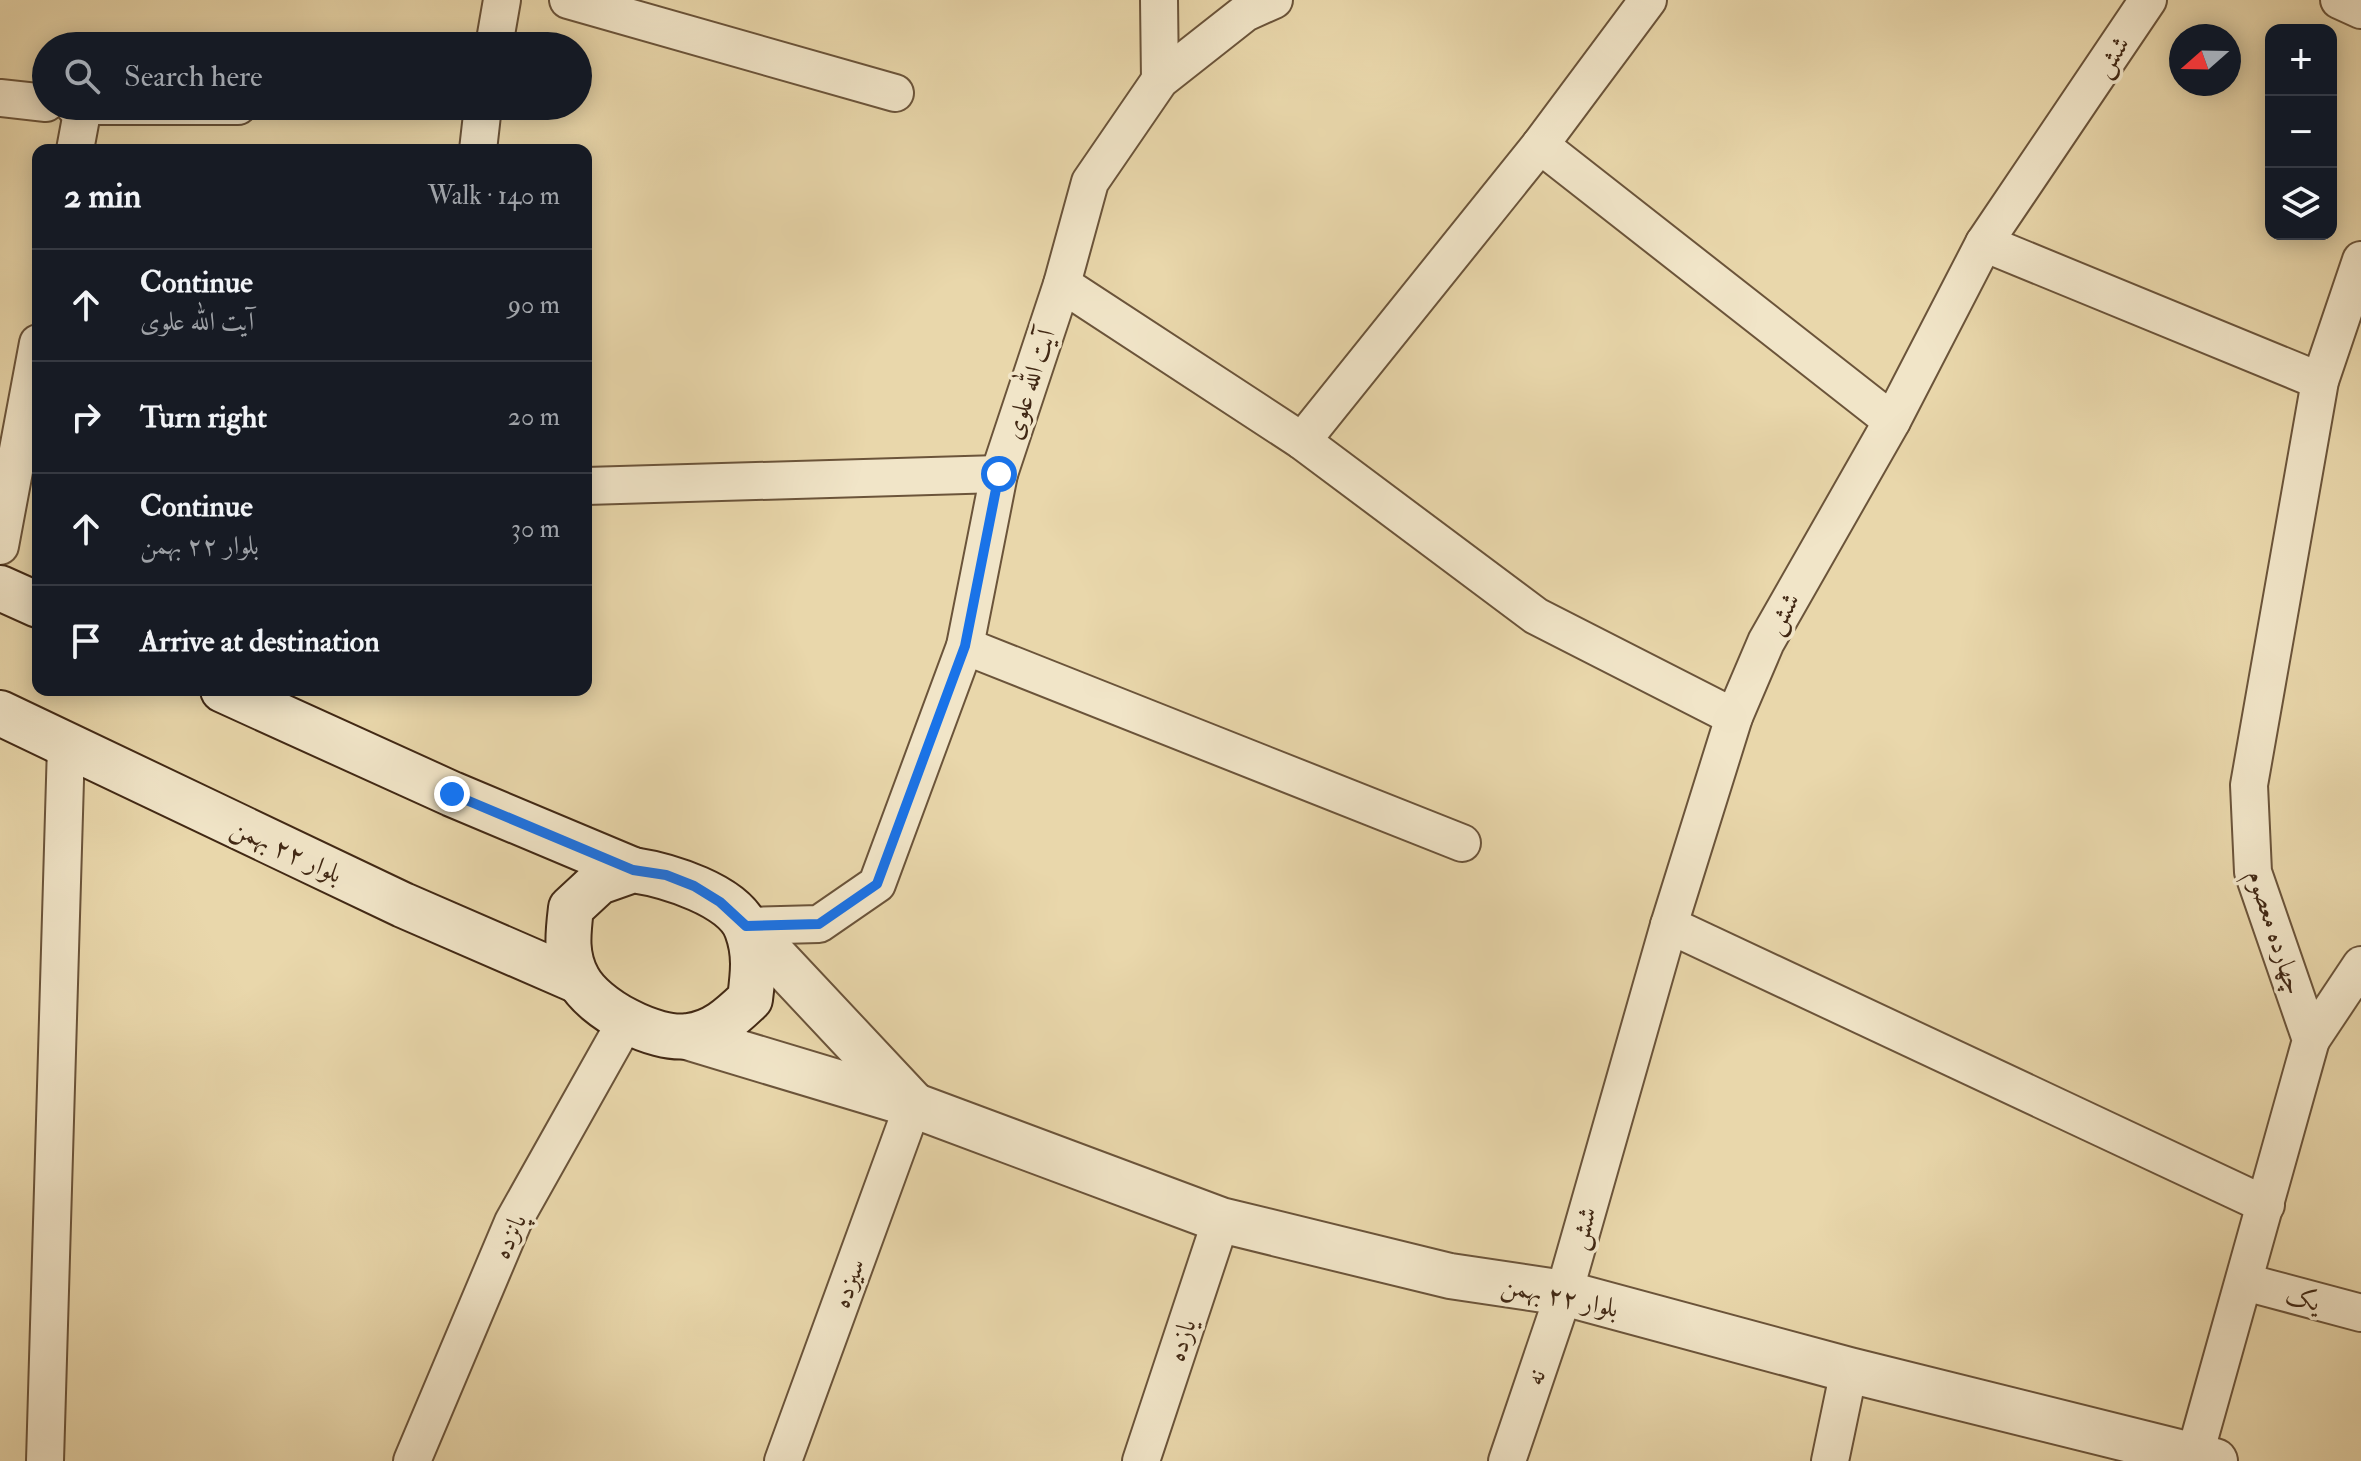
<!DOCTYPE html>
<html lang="en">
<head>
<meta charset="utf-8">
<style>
	body { margin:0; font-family:"IM FELL Double Pica",Amiri,serif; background:#242831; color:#f1f3f6 }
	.controls { position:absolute; right:24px; top:24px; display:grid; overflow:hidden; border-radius:16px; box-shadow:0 4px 20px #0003 }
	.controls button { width:72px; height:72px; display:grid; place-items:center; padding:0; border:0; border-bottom:2px solid #363941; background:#171b24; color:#f1f3f6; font:40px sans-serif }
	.compass { position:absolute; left:2169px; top:24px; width:72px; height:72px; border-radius:50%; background:#171b24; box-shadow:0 4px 20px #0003; rotate:250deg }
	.stop { position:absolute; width:24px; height:24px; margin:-18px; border:6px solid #1a73e8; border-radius:50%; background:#fff }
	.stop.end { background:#1a73e8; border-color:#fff; box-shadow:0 2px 8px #0008 }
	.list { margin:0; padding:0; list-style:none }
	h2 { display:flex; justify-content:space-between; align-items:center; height:104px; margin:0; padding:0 32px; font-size:34px }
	h2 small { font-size:26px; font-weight:400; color:#9ea1a6 }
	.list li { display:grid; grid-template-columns:52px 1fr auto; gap:24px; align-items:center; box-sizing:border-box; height:112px; padding:0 32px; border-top:2px solid #363941 }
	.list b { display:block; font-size:30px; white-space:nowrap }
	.list p { margin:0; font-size:26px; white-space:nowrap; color:#9ea1a6 }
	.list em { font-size:26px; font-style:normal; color:#9ea1a6 }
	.icon { flex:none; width:44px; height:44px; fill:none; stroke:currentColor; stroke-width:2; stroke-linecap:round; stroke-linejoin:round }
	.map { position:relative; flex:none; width:2361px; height:1461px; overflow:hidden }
	.search { position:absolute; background:#171b24; box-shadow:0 4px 20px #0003; left:32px; top:32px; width:560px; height:88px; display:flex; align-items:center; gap:20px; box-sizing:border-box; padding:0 28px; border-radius:44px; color:#9ea1a6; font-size:30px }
	.panel { position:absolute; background:#171b24; box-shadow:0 4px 20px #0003; left:32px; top:144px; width:560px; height:552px; border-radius:16px }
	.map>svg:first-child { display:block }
</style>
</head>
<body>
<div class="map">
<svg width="2361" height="1461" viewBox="0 0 2361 1461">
	<rect width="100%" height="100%" fill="#e9d7ab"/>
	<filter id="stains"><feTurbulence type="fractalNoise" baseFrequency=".0025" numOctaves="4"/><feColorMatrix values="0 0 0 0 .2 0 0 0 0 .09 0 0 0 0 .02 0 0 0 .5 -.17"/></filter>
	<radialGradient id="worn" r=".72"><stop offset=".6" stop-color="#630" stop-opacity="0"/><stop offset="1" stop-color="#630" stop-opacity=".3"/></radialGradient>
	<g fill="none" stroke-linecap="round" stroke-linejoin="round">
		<defs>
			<g id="minor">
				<polyline points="568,0 895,93"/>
				<polyline points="1159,0 1160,80"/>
				<polyline points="2339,0 2361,10"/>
				<polyline points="494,46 502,0"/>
				<polyline points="0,98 46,103"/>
				<polyline points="74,106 238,106"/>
				<polyline points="1540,145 1648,0"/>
				<polyline points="75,150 83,107"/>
				<polyline points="478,150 483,106"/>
				<polyline points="1984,243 2320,381"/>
				<polyline points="1062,284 1302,441 1540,145 1892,421"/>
				<polyline points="1302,441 1536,616 1734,717"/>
				<polyline points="586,486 999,474"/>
				<polyline points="0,546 38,343"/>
				<polyline points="965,646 1462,843"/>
				<polyline points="1669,925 2266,1205"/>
				<polyline points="746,926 819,924 877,884 965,646 999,474 1062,284 1090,182 1160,80 1245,13 1274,0"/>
				<polyline points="2311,1040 2361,965"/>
				<polyline points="2245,1282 2361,1313"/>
				<polyline points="45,1461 66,746"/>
				<polyline points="412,1461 513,1222 626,1021"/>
				<polyline points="783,1461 913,1105"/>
				<polyline points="1141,1461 1221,1220"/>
				<polyline points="1507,1461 1564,1293 1669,925 1734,717 1766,642 1892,421 1984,243 2148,0"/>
				<polyline points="1830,1461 1849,1370"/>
				<polyline points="2193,1461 2311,1040 2253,872 2249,785 2320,381 2361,260"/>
			</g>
			<g id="tertiary">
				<polyline points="746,926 912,1103"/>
				<polyline points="687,1037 913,1105 1221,1220 1450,1276 1564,1293 1849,1370 2215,1461"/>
			</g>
			<g id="secondary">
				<polyline points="0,588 38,605"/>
				<polyline points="223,690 452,794 633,870"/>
				<polyline points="0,713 403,905 578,981"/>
				<path d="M633,870c33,5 102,25 114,60 9,24 6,45 3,69 -18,17 -35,34 -62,37 -33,5 -94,-27 -110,-57 -13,-23 -10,-46 -7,-71l28,-26z"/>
			</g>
		</defs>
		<!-- minor casing -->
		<use href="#minor" stroke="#6b543a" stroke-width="40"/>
		<!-- tertiary casing -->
		<use href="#tertiary" stroke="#6b543a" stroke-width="48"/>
		<!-- secondary casing -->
		<use href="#secondary" stroke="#412814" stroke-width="48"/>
		<!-- minor -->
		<use href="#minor" stroke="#f1e5c8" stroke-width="36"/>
		<!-- tertiary -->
		<use href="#tertiary" stroke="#f1e5c8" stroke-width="44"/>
		<!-- secondary -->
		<use href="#secondary" stroke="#f1e5c8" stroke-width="44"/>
	</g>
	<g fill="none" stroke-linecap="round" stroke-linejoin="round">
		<!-- route -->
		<polyline stroke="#1a73e8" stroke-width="10" points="452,794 633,870 666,875 694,886 720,902 746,926 819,924 877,884 965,646 999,474"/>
	</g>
	<g text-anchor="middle" stroke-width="7" stroke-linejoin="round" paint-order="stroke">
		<!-- street labels -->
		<g font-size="26" fill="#412814" stroke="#f1e5c8">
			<text transform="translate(2111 56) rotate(-56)" y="9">شش</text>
			<text transform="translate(1029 384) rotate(-72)" y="9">آیت الله علوی</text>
			<text transform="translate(1782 613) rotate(-60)" y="9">شش</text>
			<text transform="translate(287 850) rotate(25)" y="9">بلوار ۲۲ بهمن</text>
			<text transform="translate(2276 932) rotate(72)" y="9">چهارده معصوم</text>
			<text transform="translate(1582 1228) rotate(-74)" y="9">شش</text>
			<text transform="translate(509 1236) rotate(-65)" y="9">پانزده</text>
			<text transform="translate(848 1283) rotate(-70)" y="9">سیزده</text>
			<text transform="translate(1560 1296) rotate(12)" y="9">بلوار ۲۲ بهمن</text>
			<text transform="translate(2303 1298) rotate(15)" y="9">یک</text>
			<text transform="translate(1181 1340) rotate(-72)" y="9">یازده</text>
			<text transform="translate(1535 1377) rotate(-71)" y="9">نه</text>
		</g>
	</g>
	<rect width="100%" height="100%" filter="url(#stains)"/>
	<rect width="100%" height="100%" fill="url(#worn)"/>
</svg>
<div class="controls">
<button>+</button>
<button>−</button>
<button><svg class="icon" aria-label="layers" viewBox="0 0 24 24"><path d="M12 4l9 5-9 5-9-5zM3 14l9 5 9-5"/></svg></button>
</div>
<svg class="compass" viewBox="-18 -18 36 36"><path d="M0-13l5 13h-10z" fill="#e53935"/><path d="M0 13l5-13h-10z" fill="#9ea1a6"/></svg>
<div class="stop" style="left:999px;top:474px"></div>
<div class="stop end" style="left:452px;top:794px"></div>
<div class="search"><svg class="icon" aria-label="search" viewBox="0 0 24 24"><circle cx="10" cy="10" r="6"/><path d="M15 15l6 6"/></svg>Search here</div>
<section class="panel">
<h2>2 min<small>Walk · 140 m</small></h2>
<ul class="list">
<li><svg class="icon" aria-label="ahead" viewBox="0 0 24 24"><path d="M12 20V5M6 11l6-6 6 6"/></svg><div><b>Continue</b><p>آیت الله علوی</p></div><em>90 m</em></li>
<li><svg class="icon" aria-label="right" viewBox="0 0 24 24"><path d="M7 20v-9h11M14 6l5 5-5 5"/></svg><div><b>Turn right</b></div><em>20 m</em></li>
<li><svg class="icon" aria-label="ahead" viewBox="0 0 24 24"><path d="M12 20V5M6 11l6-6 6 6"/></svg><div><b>Continue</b><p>بلوار ۲۲ بهمن</p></div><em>30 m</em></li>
<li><svg class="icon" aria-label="arrive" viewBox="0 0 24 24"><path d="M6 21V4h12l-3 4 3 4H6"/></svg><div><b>Arrive at destination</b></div></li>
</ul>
</section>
</div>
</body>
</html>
